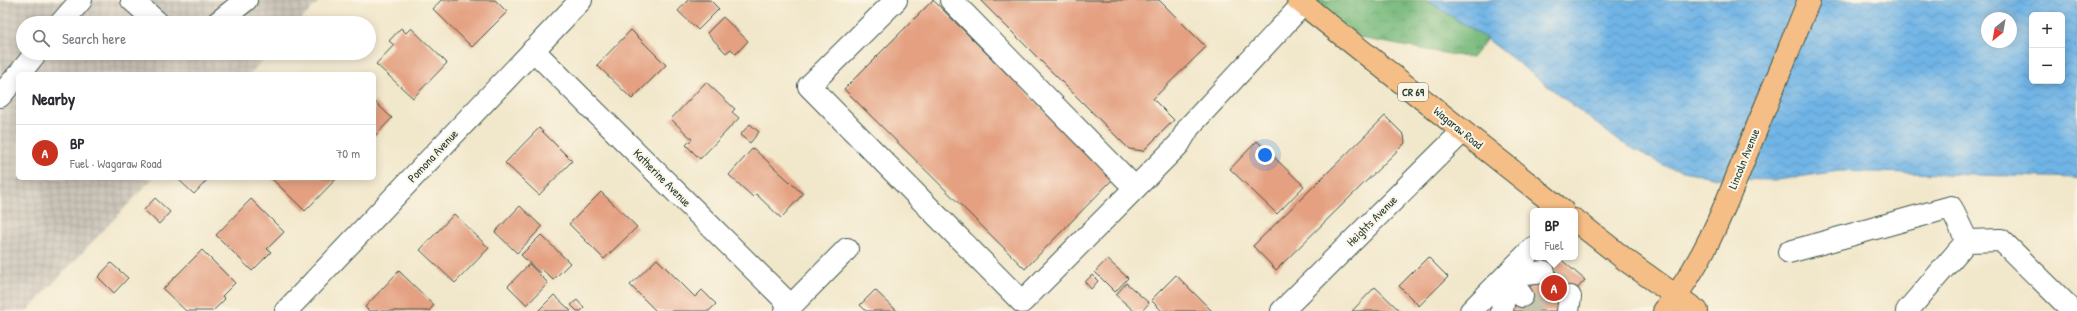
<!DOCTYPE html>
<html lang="en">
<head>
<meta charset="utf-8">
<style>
	body { margin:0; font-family:"Patrick Hand",sans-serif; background:#f7f7f7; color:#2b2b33 }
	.controls { position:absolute; right:12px; top:12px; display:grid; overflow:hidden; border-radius:6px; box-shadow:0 2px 10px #0003 }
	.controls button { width:36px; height:36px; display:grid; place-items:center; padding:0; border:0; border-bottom:1px solid #e1e1e2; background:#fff; color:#2b2b33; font:20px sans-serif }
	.compass { position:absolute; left:1981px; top:12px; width:36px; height:36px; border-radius:50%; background:#fff; box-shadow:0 2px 10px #0003; rotate:211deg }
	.you { position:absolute; left:1265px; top:155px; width:14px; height:14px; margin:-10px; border:3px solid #fff; border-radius:50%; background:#1a73e8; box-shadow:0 0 0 6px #1a73e833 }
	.badge { display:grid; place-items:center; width:26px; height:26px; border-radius:50%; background:#c8321e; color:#fff; font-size:13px; font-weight:700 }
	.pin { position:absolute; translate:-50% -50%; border:2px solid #fff; box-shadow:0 1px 4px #0006 }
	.popup { position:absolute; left:1530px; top:208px; width:48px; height:52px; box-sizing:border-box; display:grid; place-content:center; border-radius:6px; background:#fff; filter:drop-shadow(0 1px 3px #0005); font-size:13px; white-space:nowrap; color:#7c7c81 }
	.popup b { font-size:15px; color:#2b2b33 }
	.popup::after { content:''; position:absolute; left:50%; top:100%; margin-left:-8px; border:8px solid transparent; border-top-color:#fff }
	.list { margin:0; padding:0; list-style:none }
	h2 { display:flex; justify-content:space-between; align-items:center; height:52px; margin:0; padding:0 16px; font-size:17px }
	h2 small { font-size:13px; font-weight:400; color:#7c7c81 }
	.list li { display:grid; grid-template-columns:26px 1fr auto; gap:12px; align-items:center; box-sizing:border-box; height:56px; padding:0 16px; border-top:1px solid #e1e1e2 }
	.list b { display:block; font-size:15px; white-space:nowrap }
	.list p { margin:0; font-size:13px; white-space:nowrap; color:#7c7c81 }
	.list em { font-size:13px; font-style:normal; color:#7c7c81 }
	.icon { flex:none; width:22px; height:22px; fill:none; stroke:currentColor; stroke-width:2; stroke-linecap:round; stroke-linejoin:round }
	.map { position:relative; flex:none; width:2077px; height:311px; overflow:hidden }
	.search { position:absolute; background:#fff; box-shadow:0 2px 10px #0003; left:16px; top:16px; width:360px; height:44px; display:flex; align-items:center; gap:10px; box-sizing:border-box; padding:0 14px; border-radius:22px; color:#7c7c81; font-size:15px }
	.panel { position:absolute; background:#fff; box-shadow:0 2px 10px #0003; left:16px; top:72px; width:360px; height:108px; border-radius:6px }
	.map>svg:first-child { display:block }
</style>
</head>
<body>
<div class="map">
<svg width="2077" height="311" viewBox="0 0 2077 311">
	<defs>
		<pattern id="industrial-grid" width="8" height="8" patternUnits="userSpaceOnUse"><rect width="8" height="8" fill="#cac3b8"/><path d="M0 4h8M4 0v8" fill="none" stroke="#ada89f"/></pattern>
		<pattern id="forest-crowns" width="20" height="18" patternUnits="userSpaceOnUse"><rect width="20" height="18" fill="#78ba7d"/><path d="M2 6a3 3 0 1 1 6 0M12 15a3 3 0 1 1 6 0" fill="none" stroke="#629867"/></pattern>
		<pattern id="water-waves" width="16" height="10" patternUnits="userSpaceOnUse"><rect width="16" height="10" fill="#6fb4e6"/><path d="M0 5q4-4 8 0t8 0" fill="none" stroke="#5b94bb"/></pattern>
	</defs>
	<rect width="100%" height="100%" fill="#fcf5e5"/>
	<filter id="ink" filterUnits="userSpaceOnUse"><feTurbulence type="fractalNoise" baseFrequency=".025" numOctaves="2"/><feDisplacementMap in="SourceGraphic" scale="8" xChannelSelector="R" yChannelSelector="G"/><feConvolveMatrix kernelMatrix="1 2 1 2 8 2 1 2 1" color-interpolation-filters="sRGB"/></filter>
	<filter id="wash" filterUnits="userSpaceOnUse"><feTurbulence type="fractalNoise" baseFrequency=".012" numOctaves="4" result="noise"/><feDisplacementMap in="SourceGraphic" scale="16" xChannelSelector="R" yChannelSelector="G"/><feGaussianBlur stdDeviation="0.9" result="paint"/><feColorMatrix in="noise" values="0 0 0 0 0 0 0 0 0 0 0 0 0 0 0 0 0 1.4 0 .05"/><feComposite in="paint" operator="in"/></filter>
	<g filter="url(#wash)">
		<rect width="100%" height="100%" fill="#f1e7cb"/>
		<!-- industrial -->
		<polygon fill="url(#industrial-grid)" points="0,0 320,0 298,23 23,23 23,53 270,53 250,74 18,74 18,178 153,178 27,311 0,311"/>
		<!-- forest -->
		<polygon fill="url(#forest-crowns)" stroke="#4c7c58" points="1298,0 1426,0 1487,39 1472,58 1343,35"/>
		<!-- water -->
		<path fill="url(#water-waves)" stroke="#47788d" fill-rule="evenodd" d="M1426,0h651v178l-238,-7 -61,9 -56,-1 -53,-11 -50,-27 -132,-102zM2032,15h30v66h-30zM1987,18h24v24h-24z"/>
		<g id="blocks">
			<!-- building -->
			<g fill="#e4a081">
				<polygon points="441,0 495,0 507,12 472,47 433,9"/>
				<polygon points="688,0 710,0 719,9 698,30 678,11"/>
				<polygon points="933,0 1113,179 1025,269 844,89"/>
				<polygon points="980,0 1159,0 1206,47 1153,99 1174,120 1143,151 1129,149"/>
				<polygon points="723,17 748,41 736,54 731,49 726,53 707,33"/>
				<polygon points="401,28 406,33 411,28 447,63 413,98 376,64 394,45 389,41"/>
				<polygon points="631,30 666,65 632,99 597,65"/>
				<polygon points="706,82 735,109 732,112 739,118 700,159 686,145 692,139 671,119"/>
				<polygon points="374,101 392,118 374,137"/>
				<polygon points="1385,116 1404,135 1405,143 1276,270 1253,246"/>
				<polygon points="750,124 759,132 750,143 740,135"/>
				<polygon points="539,128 572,161 539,195 505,163"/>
				<polygon points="1257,141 1304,186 1277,214 1230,169"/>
				<polygon points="753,148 803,194 781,218 756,194 753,197 729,175"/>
				<polygon points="177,178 209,178 194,194"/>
				<polygon points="271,178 337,178 305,211"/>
				<polygon points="601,192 637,227 604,259 569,224"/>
				<polygon points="155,198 170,212 159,224 144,210"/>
				<polygon points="251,199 284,232 267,249 271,252 252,271 216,235"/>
				<polygon points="520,206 542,227 517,253 495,232"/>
				<polygon points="454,214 489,248 455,283 420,250"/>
				<polygon points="541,235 570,263 553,280 543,270 540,273 521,255"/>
				<polygon points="202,250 235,283 222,296 225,299 213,311 186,311 163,289"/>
				<polygon points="1428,257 1448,277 1419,306 1399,286"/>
				<polygon points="1558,257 1585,280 1557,311 1508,311"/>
				<polygon points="657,259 695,297 702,290 716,304 709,311 656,311 630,285"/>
				<polygon points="1107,259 1128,278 1115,292 1095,272"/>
				<polygon points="111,263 128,278 114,293 98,277"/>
				<polygon points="529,264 548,283 527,305 508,286"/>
				<polygon points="399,271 434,305 429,311 369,311 365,307"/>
				<polygon points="1092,275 1098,281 1091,289 1085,282"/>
				<polygon points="1176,275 1212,311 1162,311 1151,300"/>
				<polygon points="1126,283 1149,303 1142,311 1134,311 1116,295"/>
				<polygon points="1375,287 1400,311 1352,311"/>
				<polygon points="875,290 897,311 866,311 860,305"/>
				<polygon points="554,295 571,311 538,311"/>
				<polygon points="577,300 584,308 581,311 577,311 571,305"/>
			</g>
		</g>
	</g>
	<g filter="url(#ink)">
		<use href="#blocks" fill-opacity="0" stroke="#3e564b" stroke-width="1"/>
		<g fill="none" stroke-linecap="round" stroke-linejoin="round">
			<!-- minor-tunnel -->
			<g stroke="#c7c5ad" stroke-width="22" stroke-dasharray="22 11" stroke-linecap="butt">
				<polyline points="1544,272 1570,297"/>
				<polyline points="1522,296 1539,311"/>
			</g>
			<defs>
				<g id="minor">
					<polyline points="132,0 158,23"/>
					<polyline points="896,0 809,86 1022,302 1179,144 1189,127 1303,4"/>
					<polyline points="951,0 1135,188"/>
					<polyline points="61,23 81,0"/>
					<polyline points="217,23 246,0"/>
					<polyline points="533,50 791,306"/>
					<polyline points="19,74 36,53"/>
					<polyline points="0,96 18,75"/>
					<polyline points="1789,252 1951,207 1967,241"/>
					<polyline points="1522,296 1507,276 1544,272"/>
					<polyline points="286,311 581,0"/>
					<polyline points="786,311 847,249"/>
					<polyline points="1282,311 1462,132"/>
					<polyline points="1471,311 1533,248"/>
					<polyline points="1502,311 1507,276"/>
					<polyline points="1568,311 1570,297"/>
					<polyline points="1907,311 1967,241 2001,240 2073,311"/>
				</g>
				<g id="major">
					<polyline points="1298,0 1563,211"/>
					<polyline points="1575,220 1627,261 1697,311"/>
					<path d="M1664,311c40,-48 62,-107 85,-164 20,-49 40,-98 60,-147"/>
				</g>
			</defs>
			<!-- minor casing -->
			<use href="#minor" stroke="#3e564b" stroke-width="24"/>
			<!-- major casing -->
			<use href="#major" stroke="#3e564b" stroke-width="24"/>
			<!-- minor -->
			<use href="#minor" stroke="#fff" stroke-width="22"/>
			<!-- major -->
			<use href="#major" stroke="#f5be86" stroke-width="22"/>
		</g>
	</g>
	<g text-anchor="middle" stroke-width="4" stroke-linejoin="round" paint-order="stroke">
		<!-- shield labels -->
		<rect fill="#fcf5e5" stroke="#617469" stroke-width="1" x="1398" y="83" width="30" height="18" rx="3"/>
		<g font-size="11" font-weight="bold" fill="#1f3d34">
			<text x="1413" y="96">CR 69</text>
		</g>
		<!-- street labels -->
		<g font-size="12" fill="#1f3d34" stroke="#fcf5e5">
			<text transform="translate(1458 128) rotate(39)" y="4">Wagaraw Road</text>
			<text transform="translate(433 156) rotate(-47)" y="4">Pomona Avenue</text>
			<text transform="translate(1744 159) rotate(-68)" y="4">Lincoln Avenue</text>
			<text transform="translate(662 178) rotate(45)" y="4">Katherine Avenue</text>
			<text transform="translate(1372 221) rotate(-45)" y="4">Heights Avenue</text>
		</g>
	</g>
</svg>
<div class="controls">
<button>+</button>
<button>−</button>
</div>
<svg class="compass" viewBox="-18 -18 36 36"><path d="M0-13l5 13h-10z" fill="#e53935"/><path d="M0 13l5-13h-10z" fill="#7c7c81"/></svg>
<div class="you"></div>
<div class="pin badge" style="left:1554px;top:288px">A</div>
<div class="popup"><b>BP</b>Fuel</div>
<div class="search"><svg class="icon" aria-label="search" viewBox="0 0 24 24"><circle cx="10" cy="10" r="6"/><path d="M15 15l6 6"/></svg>Search here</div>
<section class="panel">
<h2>Nearby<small></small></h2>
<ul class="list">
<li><span class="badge">A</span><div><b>BP</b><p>Fuel · Wagaraw Road</p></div><em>70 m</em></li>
</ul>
</section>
</div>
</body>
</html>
